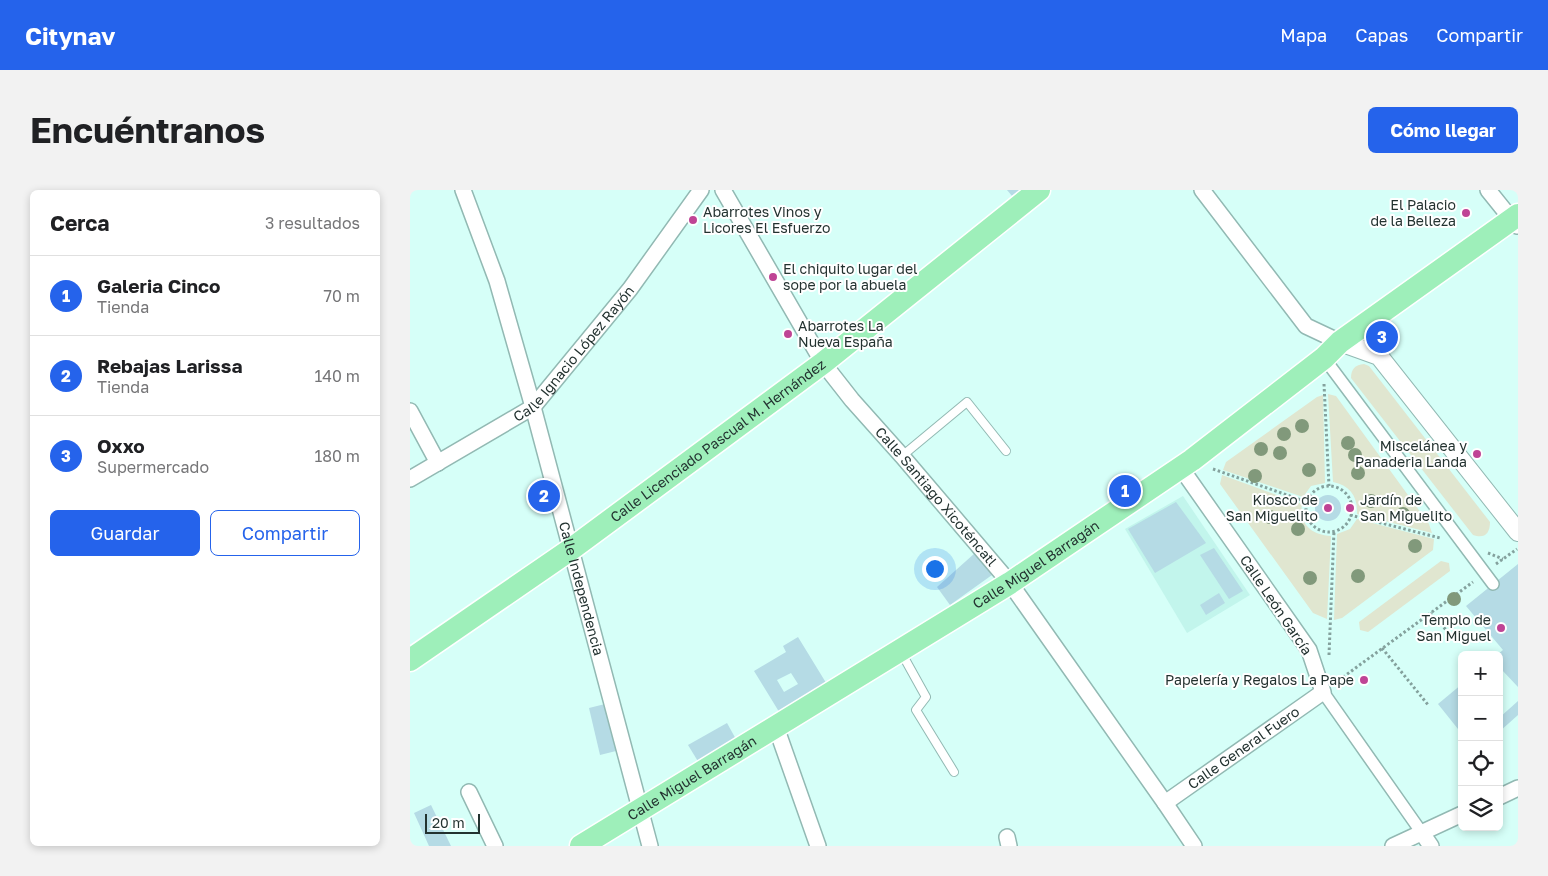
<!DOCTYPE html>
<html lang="es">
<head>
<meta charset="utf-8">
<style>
	body { margin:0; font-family:"Golos Text",sans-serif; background:#f2f2f2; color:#202124 }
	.controls { position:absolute; right:15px; bottom:15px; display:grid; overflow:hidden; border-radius:8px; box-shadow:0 2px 8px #0003 }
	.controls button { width:45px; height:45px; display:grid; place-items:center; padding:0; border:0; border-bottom:1px solid #e0e0e0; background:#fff; color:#202124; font:25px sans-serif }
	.scale { position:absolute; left:15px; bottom:12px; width:55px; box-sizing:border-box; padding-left:5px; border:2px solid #233230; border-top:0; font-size:14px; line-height:18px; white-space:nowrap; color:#233230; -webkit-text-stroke:4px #fff; paint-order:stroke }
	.you { position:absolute; left:524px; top:378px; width:18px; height:18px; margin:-12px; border:4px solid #fff; border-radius:50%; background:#1a73e8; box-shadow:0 0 0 8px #1a73e833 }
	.badge { display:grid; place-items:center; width:32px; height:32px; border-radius:50%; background:#2563eb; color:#fff; font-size:16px; font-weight:700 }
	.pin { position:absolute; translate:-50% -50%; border:2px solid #fff; box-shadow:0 1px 5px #0006 }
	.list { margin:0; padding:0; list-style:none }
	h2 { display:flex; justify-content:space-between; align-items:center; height:65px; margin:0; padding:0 20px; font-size:21px }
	h2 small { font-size:16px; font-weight:400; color:#757577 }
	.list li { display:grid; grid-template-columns:32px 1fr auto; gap:15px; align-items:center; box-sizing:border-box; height:80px; padding:0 20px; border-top:1px solid #e0e0e0 }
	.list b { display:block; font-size:19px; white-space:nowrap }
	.list p { margin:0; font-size:16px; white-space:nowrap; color:#757577 }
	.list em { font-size:16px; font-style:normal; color:#757577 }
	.actions { display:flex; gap:10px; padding:15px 20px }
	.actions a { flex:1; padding:11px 0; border:1px solid #2563eb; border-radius:8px; text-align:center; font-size:18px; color:#2563eb }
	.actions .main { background:#2563eb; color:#fff }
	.icon { flex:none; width:28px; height:28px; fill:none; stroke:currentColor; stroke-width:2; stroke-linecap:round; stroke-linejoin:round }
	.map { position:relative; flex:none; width:1108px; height:656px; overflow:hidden; border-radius:8px }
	header { display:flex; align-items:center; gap:30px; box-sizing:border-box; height:70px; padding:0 25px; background:#2563eb; color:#fff }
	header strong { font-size:24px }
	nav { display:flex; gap:28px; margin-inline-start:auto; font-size:18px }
	.intro { display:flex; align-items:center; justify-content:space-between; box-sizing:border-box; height:120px; padding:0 30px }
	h1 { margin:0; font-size:35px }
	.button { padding:12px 22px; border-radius:8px; background:#2563eb; color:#fff; font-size:18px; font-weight:700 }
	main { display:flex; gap:30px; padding:0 30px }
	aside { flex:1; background:#fff; border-radius:8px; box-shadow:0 2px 8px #0003 }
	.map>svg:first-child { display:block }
</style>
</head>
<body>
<header>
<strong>Citynav</strong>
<nav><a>Mapa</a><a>Capas</a><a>Compartir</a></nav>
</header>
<div class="intro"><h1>Encuéntranos</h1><a class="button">Cómo llegar</a></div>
<main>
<aside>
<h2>Cerca<small>3 resultados</small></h2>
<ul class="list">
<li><span class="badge">1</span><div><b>Galeria Cinco</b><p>Tienda</p></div><em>70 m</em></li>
<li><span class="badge">2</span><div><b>Rebajas Larissa</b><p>Tienda</p></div><em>140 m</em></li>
<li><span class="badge">3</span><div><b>Oxxo</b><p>Supermercado</p></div><em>180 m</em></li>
</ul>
<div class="actions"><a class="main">Guardar</a><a>Compartir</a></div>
</aside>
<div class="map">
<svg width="1108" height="656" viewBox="0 0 1108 656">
	<rect width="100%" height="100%" fill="#d6fff8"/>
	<!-- built -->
	<polygon fill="#c2f5ec" points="773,306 840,405 777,443 715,339"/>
	<!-- green -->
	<g fill="#e0e6d0">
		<path d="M954,174l5,2 121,156c0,12 -6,17 -17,13l-122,-157c0,-9 4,-13 13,-14z"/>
		<path d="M918,204l8,2 93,128 3,9 -75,-19c1,-17 -7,-29 -24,-32z"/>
		<polygon points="913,205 915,293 901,296 893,307 813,280 816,272 907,207"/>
		<path d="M812,285l80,29c-3,20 9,31 29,32l-4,83 -14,-6 -93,-129z"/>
		<polygon points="947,329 1024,349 1023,360 932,428 924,430 927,344 940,339"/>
		<polygon points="1031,371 1039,373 1040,381 958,442 950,440 949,432"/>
	</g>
	<!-- building -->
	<g fill="#b5dbe5" fill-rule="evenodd">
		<polygon points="597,0 611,0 602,6"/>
		<circle cx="918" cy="318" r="13"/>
		<polygon points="766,312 796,353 745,383 718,339"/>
		<polygon points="804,358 833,401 819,409 790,365"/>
		<polygon points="565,363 582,385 540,415 527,397"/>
		<polygon points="1108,374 1108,497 1092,480 1089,483 1089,465 1087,465 1093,460 1056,416"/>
		<polygon points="809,403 815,413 796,425 790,415"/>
		<path d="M388,447l30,49 -47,29 -27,-44 32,-19 -3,-6zM381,483l7,11 -14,8 -7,-12z"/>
		<polygon points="1052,494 1052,544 1028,514"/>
		<polygon points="1108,511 1108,525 1089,542 1089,528"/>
		<polygon points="195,514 206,561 190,565 179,518"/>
		<polygon points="317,533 327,551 289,573 278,555"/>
		<polygon points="21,615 41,656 19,656 4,623"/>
	</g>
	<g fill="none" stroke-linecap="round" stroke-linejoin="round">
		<defs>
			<g id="service">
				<polyline points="492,266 557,212 596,261"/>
				<polyline points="491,462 516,507 506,520 544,582"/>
			</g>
			<g id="pedestrian">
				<polyline points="914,168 1083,394"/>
				<polyline points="913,502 1012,643"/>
			</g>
			<g id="minor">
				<path id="s1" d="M53,0l34,91 36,126 117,439"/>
				<path id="s2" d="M313,0l100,173 29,37 50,56 108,127 155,220 29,43"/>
				<polyline points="792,0 896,136 930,152"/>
				<polyline points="1078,0 1107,36"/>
				<polyline points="0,221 28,273"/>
				<path id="s3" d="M0,289l123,-72 97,-118 71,-99"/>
				<polyline points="366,537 408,656"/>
				<polyline points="59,602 85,656"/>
				<polyline points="1089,607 1108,598"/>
				<path id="s4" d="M755,613l158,-111 -14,-42 -128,-182"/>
				<polyline points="1012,643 1021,656"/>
				<polyline points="597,647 599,656"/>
				<polyline points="983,656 1052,624"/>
			</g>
			<polyline id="tertiary" points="930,152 969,166 1108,342"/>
			<g id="primary">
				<path id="s5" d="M0,470l160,-110 253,-187 216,-173"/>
				<path id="s6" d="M171,656l429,-263 182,-123 132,-102 16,-16 178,-127"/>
			</g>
		</defs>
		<!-- service casing -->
		<use href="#service" stroke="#92b9b3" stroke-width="10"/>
		<!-- pedestrian casing -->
		<use href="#pedestrian" stroke="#92b9b3" stroke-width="14"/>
		<!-- minor casing -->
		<use href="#minor" stroke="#92b9b3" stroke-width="18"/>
		<!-- tertiary casing -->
		<use href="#tertiary" stroke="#92b9b3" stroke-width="20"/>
		<!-- primary casing -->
		<use href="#primary" stroke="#fff" stroke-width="25"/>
		<!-- path -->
		<g stroke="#84a19d" stroke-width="3" stroke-dasharray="2.5 2.5" stroke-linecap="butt">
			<polyline points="914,194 919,296"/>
			<polyline points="803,279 897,312"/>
			<circle cx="919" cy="319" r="23"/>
			<polyline points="940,325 1030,348"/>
			<polyline points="1078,363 1093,369"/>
			<polyline points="1086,374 1107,359"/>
			<polyline points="1020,423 1038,442"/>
			<polyline points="972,458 1019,516"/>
			<polyline points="919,465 924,341"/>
			<polyline points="925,493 1063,392"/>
		</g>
		<!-- service -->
		<use href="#service" stroke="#fff" stroke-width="8"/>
		<!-- pedestrian -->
		<use href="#pedestrian" stroke="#fff" stroke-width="11"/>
		<!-- minor -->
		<use href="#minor" stroke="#fff" stroke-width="15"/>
		<!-- tertiary -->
		<use href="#tertiary" stroke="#fff" stroke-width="18"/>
		<!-- primary -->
		<use href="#primary" stroke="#9eefba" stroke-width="22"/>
	</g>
	<!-- trees -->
	<g fill="#81997b">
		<circle cx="892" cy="236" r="7"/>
		<circle cx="874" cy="244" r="7"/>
		<circle cx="938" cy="253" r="7"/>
		<circle cx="851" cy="259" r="7"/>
		<circle cx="870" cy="263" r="7"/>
		<circle cx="945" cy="265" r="7"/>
		<circle cx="899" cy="280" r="7"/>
		<circle cx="948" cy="283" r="7"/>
		<circle cx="845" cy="286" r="7"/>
		<circle cx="961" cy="311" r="7"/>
		<circle cx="993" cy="324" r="7"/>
		<circle cx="860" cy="327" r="7"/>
		<circle cx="888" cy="339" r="7"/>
		<circle cx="1005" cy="356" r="7"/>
		<circle cx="948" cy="386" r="7"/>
		<circle cx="900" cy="388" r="7"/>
		<circle cx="1044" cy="409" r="7"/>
	</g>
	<!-- markers -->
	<g fill="#bf4495" stroke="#fff" stroke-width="2">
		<circle cx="1056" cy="23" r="5"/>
		<circle cx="283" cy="30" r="5"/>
		<circle cx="363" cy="87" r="5"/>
		<circle cx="378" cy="144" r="5"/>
		<circle cx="1067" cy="264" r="5"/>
		<circle cx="918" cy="318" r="5"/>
		<circle cx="940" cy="318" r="5"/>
		<circle cx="1091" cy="438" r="5"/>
		<circle cx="954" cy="490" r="5"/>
	</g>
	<g text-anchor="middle" stroke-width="4" stroke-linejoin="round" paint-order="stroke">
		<!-- poi labels -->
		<g font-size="14" fill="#233230" stroke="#fff" text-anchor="end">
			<text x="1046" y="20">El Palacio<tspan x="1046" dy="16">de la Belleza</tspan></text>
			<text x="293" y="27" text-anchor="start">Abarrotes Vinos y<tspan x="293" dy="16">Licores El Esfuerzo</tspan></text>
			<text x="373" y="84" text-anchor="start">El chiquito lugar del<tspan x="373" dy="16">sope por la abuela</tspan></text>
			<text x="388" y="141" text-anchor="start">Abarrotes La<tspan x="388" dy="16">Nueva España</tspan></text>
			<text x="1057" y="261">Miscelánea y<tspan x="1057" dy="16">Panaderia Landa</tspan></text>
			<text x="908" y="315">Kiosco de<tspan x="908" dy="16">San Miguelito</tspan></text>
			<text x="950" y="315" text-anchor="start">Jardín de<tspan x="950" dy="16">San Miguelito</tspan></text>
			<text x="1081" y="435">Templo de<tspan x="1081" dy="16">San Miguel</tspan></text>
			<text x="944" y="495">Papelería y Regalos La Pape</text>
		</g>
		<!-- street labels -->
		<g font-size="14" fill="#233230" stroke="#fff">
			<text dy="5" stroke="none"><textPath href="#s3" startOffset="209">Calle Ignacio López Rayón</textPath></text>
			<text dy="5" stroke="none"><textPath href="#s5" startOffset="378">Calle Licenciado Pascual M. Hernández</textPath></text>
			<text dy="5" stroke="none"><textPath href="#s2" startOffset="375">Calle Santiago Xicoténcatl</textPath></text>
			<text dy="5" stroke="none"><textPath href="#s6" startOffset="535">Calle Miguel Barragán</textPath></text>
			<text dy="5" stroke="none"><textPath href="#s1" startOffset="416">Calle Independencia</textPath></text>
			<text transform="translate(866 415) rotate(56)" y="5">Calle León García</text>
			<text dy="5" stroke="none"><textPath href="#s4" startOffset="96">Calle General Fuero</textPath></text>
			<text dy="5" stroke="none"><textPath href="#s6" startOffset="130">Calle Miguel Barragán</textPath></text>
		</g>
	</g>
</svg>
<div class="controls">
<button>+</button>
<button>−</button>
<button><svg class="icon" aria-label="locate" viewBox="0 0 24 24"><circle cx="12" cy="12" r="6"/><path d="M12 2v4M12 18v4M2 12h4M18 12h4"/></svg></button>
<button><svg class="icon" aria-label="layers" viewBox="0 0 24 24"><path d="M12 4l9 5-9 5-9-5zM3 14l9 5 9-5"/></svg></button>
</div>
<div class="scale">20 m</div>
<div class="you"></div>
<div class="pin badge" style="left:715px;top:301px">1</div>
<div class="pin badge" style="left:134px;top:306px">2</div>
<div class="pin badge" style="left:972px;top:147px">3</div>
</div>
</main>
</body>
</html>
